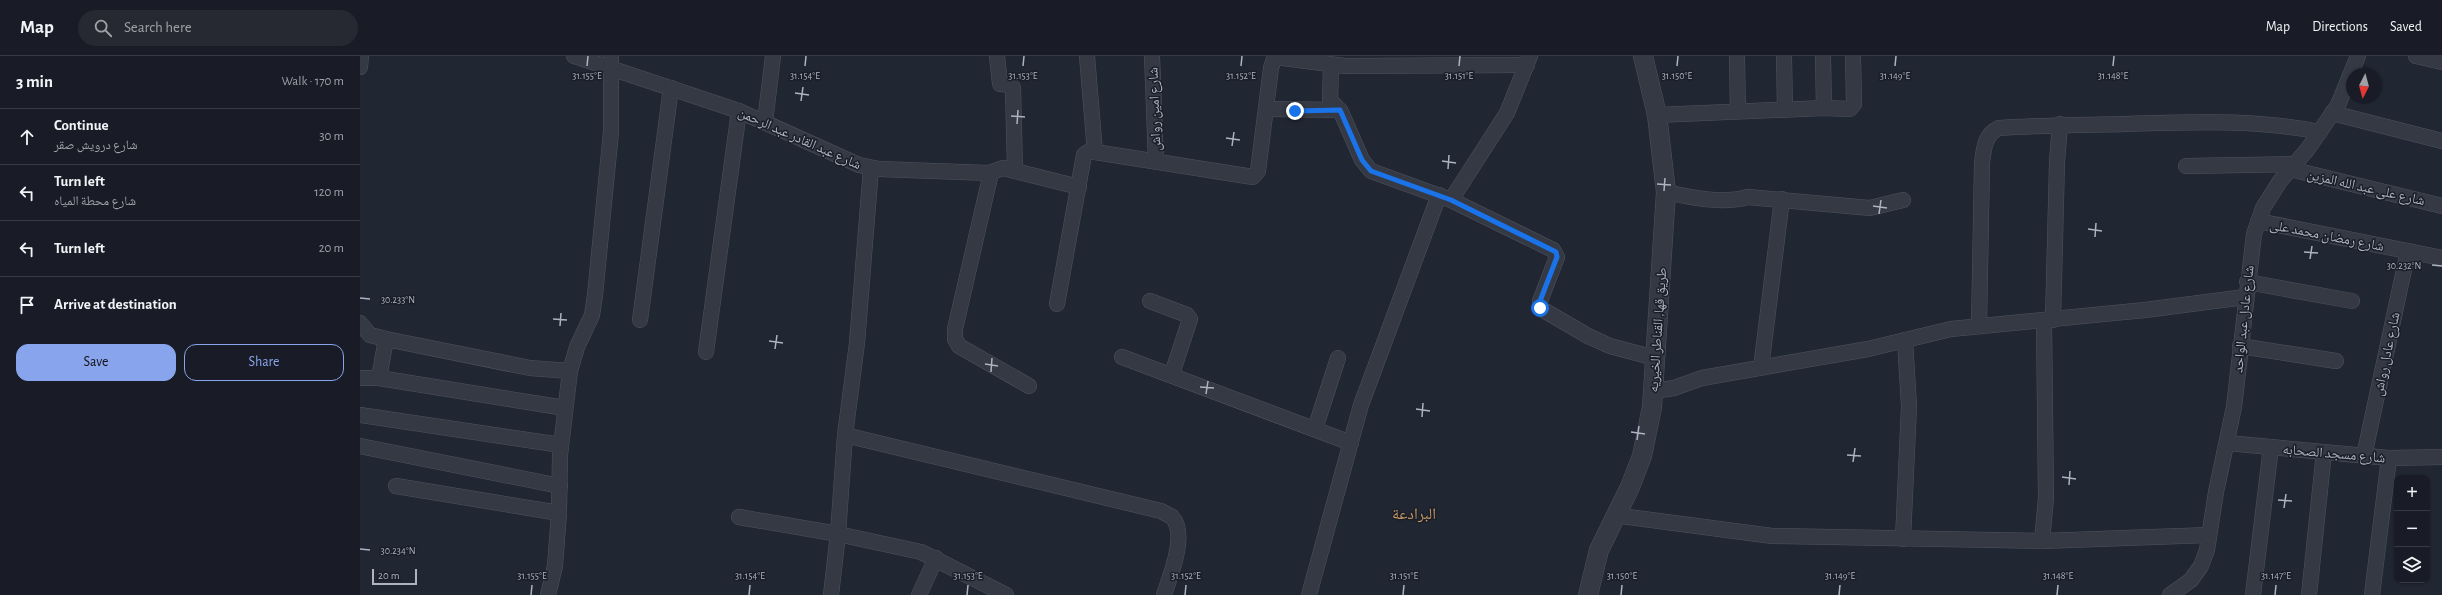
<!DOCTYPE html>
<html lang="en">
<head>
<meta charset="utf-8">
<style>
	body { margin:0; font-family:"Alegreya Sans","Noto Naskh Arabic",sans-serif; background:#262932; color:#f1f3f6 }
	.controls { position:absolute; right:12px; bottom:12px; display:grid; overflow:hidden; border-radius:8px; box-shadow:0 1px 3px #0004 }
	.controls button { width:36px; height:36px; display:grid; place-items:center; padding:0; border:0; border-bottom:1px solid #373a43; background:#191c26; color:#f1f3f6; font:20px sans-serif }
	.compass { position:absolute; left:1986px; top:12px; width:36px; height:36px; border-radius:50%; background:#191c26; box-shadow:0 1px 3px #0004; rotate:186deg }
	.scale { position:absolute; left:12px; bottom:10px; width:45px; box-sizing:border-box; padding-left:4px; border:2px solid #aeb3c1; border-top:0; font-size:11px; line-height:14px; white-space:nowrap; color:#aeb3c1; -webkit-text-stroke:3px #191e28; paint-order:stroke }
	.stop { position:absolute; width:12px; height:12px; margin:-9px; border:3px solid #1a73e8; border-radius:50%; background:#fff }
	.stop.end { background:#1a73e8; border-color:#fff; box-shadow:0 1px 4px #0008 }
	.list { margin:0; padding:0; list-style:none }
	h2 { display:flex; justify-content:space-between; align-items:center; height:52px; margin:0; padding:0 16px; font-size:17px }
	h2 small { font-size:13px; font-weight:400; color:#9fa1a7 }
	.list li { display:grid; grid-template-columns:26px 1fr auto; gap:12px; align-items:center; box-sizing:border-box; height:56px; padding:0 16px; border-top:1px solid #373a43 }
	.list b { display:block; font-size:15px; white-space:nowrap }
	.list p { margin:0; font-size:13px; white-space:nowrap; color:#9fa1a7 }
	.list em { font-size:13px; font-style:normal; color:#9fa1a7 }
	.actions { display:flex; gap:8px; padding:12px 16px }
	.actions a { flex:1; padding:9px 0; border:1px solid #88a4ec; border-radius:12px; text-align:center; font-size:14px; color:#88a4ec }
	.actions .main { background:#88a4ec; color:#111 }
	.icon { flex:none; width:22px; height:22px; fill:none; stroke:currentColor; stroke-width:2; stroke-linecap:round; stroke-linejoin:round }
	.map { position:relative; flex:none; width:2082px; height:539px; overflow:hidden }
	header { display:flex; align-items:center; gap:24px; box-sizing:border-box; height:56px; padding:0 20px; background:#191c26; border-bottom:1px solid #373a43 }
	header strong { font-size:19px }
	nav { display:flex; gap:22px; margin-inline-start:auto; font-size:14px }
	.search { width:280px; height:36px; background:#262932; display:flex; align-items:center; gap:10px; box-sizing:border-box; padding:0 14px; border-radius:22px; color:#9fa1a7; font-size:15px }
	main { display:flex }
	aside { flex:1; background:#191c26 }
	.map>svg:first-child { display:block }
</style>
</head>
<body>
<header>
<strong>Map</strong>
<div class="search"><svg class="icon" aria-label="search" viewBox="0 0 24 24"><circle cx="10" cy="10" r="6"/><path d="M15 15l6 6"/></svg>Search here</div>
<nav><a>Map</a><a>Directions</a><a>Saved</a></nav>
</header>
<main>
<aside>
<h2>3 min<small>Walk · 170 m</small></h2>
<ul class="list">
<li><svg class="icon" aria-label="ahead" viewBox="0 0 24 24"><path d="M12 20V5M6 11l6-6 6 6"/></svg><div><b>Continue</b><p>شارع درويش صقر</p></div><em>30 m</em></li>
<li><svg class="icon" aria-label="left" viewBox="0 0 24 24"><path d="M17 20v-9H6M10 6l-5 5 5 5"/></svg><div><b>Turn left</b><p>شارع محطة المياه</p></div><em>120 m</em></li>
<li><svg class="icon" aria-label="left" viewBox="0 0 24 24"><path d="M17 20v-9H6M10 6l-5 5 5 5"/></svg><div><b>Turn left</b></div><em>20 m</em></li>
<li><svg class="icon" aria-label="arrive" viewBox="0 0 24 24"><path d="M6 21V4h12l-3 4 3 4H6"/></svg><div><b>Arrive at destination</b></div></li>
</ul>
<div class="actions"><a class="main">Save</a><a>Share</a></div>
</aside>
<div class="map">
<svg width="2082" height="539" viewBox="0 0 2082 539">
	<rect width="100%" height="100%" fill="#212633"/>
	<g fill="none" stroke-linecap="round" stroke-linejoin="round">
		<defs>
			<g id="minor">
				<polyline points="214,0 379,55 499,109 519,113 629,117 643,112 719,131"/>
				<polyline points="637,0 640,28 651,29 653,32 655,115"/>
				<polyline points="727,0 735,96"/>
				<polyline points="792,0 796,106"/>
				<polyline points="1377,0 1378,55"/>
				<polyline points="1424,0 1425,54"/>
				<polyline points="1463,0 1464,52"/>
				<polyline points="2056,0 2082,6"/>
				<polyline points="915,1 985,10 1167,9"/>
				<polyline points="971,9 970,44 981,56 1002,104 1011,115 1091,144 1193,194 1197,201 1180,245 1180,252 1228,280 1250,290 1295,302"/>
				<polyline points="0,11 1,0"/>
				<polyline points="907,53 980,54"/>
				<polyline points="1972,57 2082,85"/>
				<polyline points="1297,59 1464,52 1490,53 1494,48 1493,0"/>
				<polyline points="405,66 413,0"/>
				<polyline points="1826,110 1935,108"/>
				<polyline points="511,112 497,287 485,379 478,478 561,496 646,539"/>
				<polyline points="1930,113 2082,150"/>
				<polyline points="631,117 595,273 595,283 599,290 669,330"/>
				<path d="M1306,136c27,6 56,12 82,5l122,11 33,-8"/>
				<polyline points="1091,144 1147,57 1170,0"/>
				<polyline points="1898,165 2082,202"/>
				<polyline points="1887,226 1992,245"/>
				<polyline points="790,245 827,259 830,263 812,318"/>
				<polyline points="697,248 724,99 728,96 735,96 893,121 898,115 911,12 915,0"/>
				<polyline points="280,264 311,32"/>
				<polyline points="1693,264 1697,106 1700,68"/>
				<polyline points="0,267 10,279 26,283"/>
				<path d="M1619,270l3,-163c2,-14 2,-28 17,-35 42,-3 85,-3 127,-4 66,-2 130,-5 194,8"/>
				<polyline points="1880,290 1976,305"/>
				<polyline points="346,296 379,55"/>
				<polyline points="762,301 991,387"/>
				<polyline points="1401,312 1422,143"/>
				<polyline points="0,322 19,322 205,352"/>
				<polyline points="19,322 26,283 170,312 210,315"/>
				<polyline points="1293,335 1314,332 1342,322 1508,293 1591,273 1785,254 1885,241"/>
				<polyline points="0,359 201,389"/>
				<polyline points="955,373 978,302"/>
				<path d="M485,379l316,76c3,2 8,4 11,6 16,17 -2,59 -8,78"/>
				<polyline points="1867,387 2029,402 2082,401"/>
				<polyline points="0,390 200,430"/>
				<polyline points="2004,400 2048,195"/>
				<polyline points="36,430 199,457"/>
				<polyline points="1254,459 1412,480 1682,485 1849,479"/>
				<polyline points="379,461 478,478 471,539"/>
				<polyline points="1543,483 1549,350 1545,284"/>
				<polyline points="1682,485 1686,442 1684,265"/>
				<polyline points="188,539 195,510 199,457 200,399 210,315 217,291 232,259 235,239 251,76 251,0"/>
				<polyline points="559,539 576,502"/>
				<polyline points="949,539 1001,349 1079,139"/>
				<polyline points="1810,539 1831,524 1841,510 1847,494 1856,436 1874,351 1894,178 1903,152 1920,125 1947,94 1978,49 1998,0"/>
				<polyline points="1893,539 1911,391"/>
				<polyline points="1949,539 1964,396"/>
				<polyline points="2012,539 2029,402"/>
			</g>
			<polyline id="tertiary" points="1228,539 1239,494 1270,431 1282,400 1292,351 1306,136 1297,59 1283,0"/>
		</defs>
		<!-- minor casing -->
		<use href="#minor" stroke="#4e535f" stroke-width="16"/>
		<!-- tertiary casing -->
		<use href="#tertiary" stroke="#4e535f" stroke-width="20"/>
		<!-- minor -->
		<use href="#minor" stroke="#343944" stroke-width="15"/>
		<!-- tertiary -->
		<use href="#tertiary" stroke="#343944" stroke-width="19"/>
	</g>
	<g fill="none" stroke-linecap="round" stroke-linejoin="round">
		<!-- route -->
		<polyline stroke="#1a73e8" stroke-width="5" points="935,55 980,54 1002,104 1011,115 1091,144 1196,196 1197,201 1180,245 1180,252"/>
	</g>
	<!-- ticks -->
	<path fill="none" stroke="#aeb3c1" stroke-width="1.5" d="M227,10l1,-10M445,10l1,-10M663,10l1,-10M881,10l1,-10M1099,10l1,-10M1317,10l1,-10M1535,10l1,-10M1753,10l1,-10M435,37l14,2M441,45l2,-14M651,60l14,1M657,68l1,-14M866,82l14,2M872,90l2,-14M1082,105l14,2M1088,113l1,-14M1297,128l14,1M1304,135l1,-13M1513,150l14,2M1519,158l2,-14M1728,173l14,2M1735,181l1,-14M1944,196l14,1M1950,203l2,-13M2072,209l10,1M0,242l10,1M193,263l14,1M200,270l1,-13M409,285l14,2M415,293l2,-14M625,308l13,2M631,316l1,-14M840,331l14,1M846,338l2,-13M1056,353l14,2M1062,361l1,-14M1271,376l14,2M1277,384l2,-14M1487,399l14,1M1493,406l2,-14M1702,421l14,2M1709,429l1,-14M1918,444l14,1M1924,452l2,-14M0,493l10,1M171,539l1,-10M389,539l1,-10M607,539l1,-10M825,539l1,-10M1043,539l1,-10M1261,539l1,-10M1479,539l1,-10M1697,539l1,-10M1915,539l1,-10"/>
	<g text-anchor="middle" stroke-width="3" stroke-linejoin="round" paint-order="stroke">
		<!-- street labels -->
		<g font-size="14" fill="#aeb3c1" stroke="#191e28">
			<text transform="translate(794 53) rotate(-92)" y="5">شارع امين رواش</text>
			<text transform="translate(440 82) rotate(24)" y="5">شارع عبد القادر عبد الرحمن</text>
			<text transform="translate(2006 131) rotate(13)" y="5">شارع على عبد الله المزين</text>
			<text transform="translate(1967 179) rotate(11)" y="5">شارع رمضان محمد على</text>
			<text transform="translate(1883 263) rotate(-84)" y="5">شارع عادل عبد الواحد</text>
			<text transform="translate(1297 274) rotate(-86)" y="5">طريق قها, القناطر الخيريه</text>
			<text transform="translate(2026 298) rotate(-78)" y="5">شارع عادل رواش</text>
			<text transform="translate(1974 397) rotate(5)" y="5">شارع مسجد الصحابه</text>
		</g>
		<!-- quarter labels -->
		<g font-size="16" fill="#c69863" stroke="#191e28">
			<text x="1054" y="463">البرادعة</text>
		</g>
	</g>
	<g font-size="10" text-anchor="middle" fill="#aeb3c1" stroke="#191e28" stroke-width="3" stroke-linejoin="round" paint-order="stroke">
		<text x="227" y="23">31.155°E</text>
		<text x="445" y="23">31.154°E</text>
		<text x="663" y="23">31.153°E</text>
		<text x="881" y="23">31.152°E</text>
		<text x="1099" y="23">31.151°E</text>
		<text x="1317" y="23">31.150°E</text>
		<text x="1535" y="23">31.149°E</text>
		<text x="1753" y="23">31.148°E</text>
		<text x="2044" y="213">30.232°N</text>
		<text x="38" y="247">30.233°N</text>
		<text x="38" y="498">30.234°N</text>
		<text x="172" y="523">31.155°E</text>
		<text x="390" y="523">31.154°E</text>
		<text x="608" y="523">31.153°E</text>
		<text x="826" y="523">31.152°E</text>
		<text x="1044" y="523">31.151°E</text>
		<text x="1262" y="523">31.150°E</text>
		<text x="1480" y="523">31.149°E</text>
		<text x="1698" y="523">31.148°E</text>
		<text x="1916" y="523">31.147°E</text>
	</g>
</svg>
<div class="controls">
<button>+</button>
<button>−</button>
<button><svg class="icon" aria-label="layers" viewBox="0 0 24 24"><path d="M12 4l9 5-9 5-9-5zM3 14l9 5 9-5"/></svg></button>
</div>
<svg class="compass" viewBox="-18 -18 36 36"><path d="M0-13l5 13h-10z" fill="#e53935"/><path d="M0 13l5-13h-10z" fill="#9fa1a7"/></svg>
<div class="scale">20 m</div>
<div class="stop" style="left:1180px;top:252px"></div>
<div class="stop end" style="left:935px;top:55px"></div>
</div>
</main>
</body>
</html>
